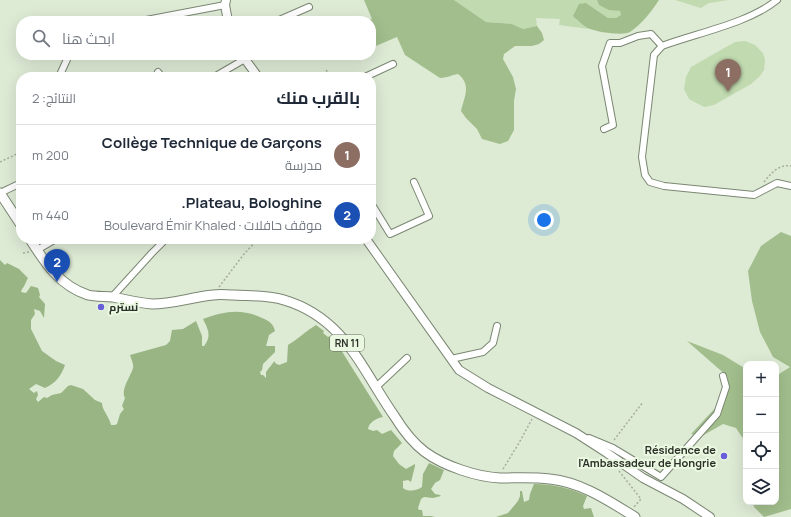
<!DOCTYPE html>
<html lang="ar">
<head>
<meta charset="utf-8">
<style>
	body { margin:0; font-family:Manrope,Cairo,sans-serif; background:#f6f6f7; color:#1f2937; direction:rtl }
	.controls { position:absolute; right:12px; bottom:12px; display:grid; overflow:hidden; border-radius:8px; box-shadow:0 4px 16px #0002 }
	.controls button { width:36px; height:36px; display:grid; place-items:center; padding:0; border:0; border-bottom:1px solid #e0e1e3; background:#fff; color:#1f2937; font:20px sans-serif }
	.you { position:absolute; left:544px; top:220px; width:14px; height:14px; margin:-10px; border:3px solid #fff; border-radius:50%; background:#1a73e8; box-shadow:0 0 0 6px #1a73e833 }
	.badge { display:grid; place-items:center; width:26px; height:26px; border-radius:50%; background:#1a73e8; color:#fff; font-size:13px; font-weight:700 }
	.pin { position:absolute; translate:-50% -33px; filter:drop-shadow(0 1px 2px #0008) }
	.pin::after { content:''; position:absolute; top:21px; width:14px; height:12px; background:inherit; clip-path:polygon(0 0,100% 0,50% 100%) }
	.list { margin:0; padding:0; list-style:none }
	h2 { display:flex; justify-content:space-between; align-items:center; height:52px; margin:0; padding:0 16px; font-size:17px }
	h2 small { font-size:13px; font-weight:400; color:#747a83 }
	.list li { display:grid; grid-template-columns:26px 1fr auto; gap:12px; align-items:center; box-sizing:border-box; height:60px; padding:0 16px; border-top:1px solid #e0e1e3 }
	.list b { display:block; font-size:15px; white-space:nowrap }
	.list p { margin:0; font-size:13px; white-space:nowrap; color:#747a83 }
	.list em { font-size:13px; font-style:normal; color:#747a83 }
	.icon { flex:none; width:22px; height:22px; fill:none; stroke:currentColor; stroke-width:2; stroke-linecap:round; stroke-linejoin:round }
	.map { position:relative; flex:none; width:791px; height:517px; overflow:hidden; direction:ltr }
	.search { position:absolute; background:#fff; box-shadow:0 4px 16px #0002; left:16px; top:16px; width:360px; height:44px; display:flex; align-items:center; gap:10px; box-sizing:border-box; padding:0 14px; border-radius:16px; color:#747a83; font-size:15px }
	.panel { position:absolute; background:#fff; box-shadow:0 4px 16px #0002; left:16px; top:72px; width:360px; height:172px; border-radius:16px; direction:rtl }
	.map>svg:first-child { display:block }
</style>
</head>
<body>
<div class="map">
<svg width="791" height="517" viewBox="0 0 791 517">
	<rect width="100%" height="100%" fill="#ddead4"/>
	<!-- green -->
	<g fill="#c1dab0">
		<polygon points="454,0 597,0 599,5 620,11 621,15 616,18 608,18 586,3 576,20 582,23 589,29 559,25 560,19 536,18 537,26 523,29 512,24 486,22"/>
		<polygon points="675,0 728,0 709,3 701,8"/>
		<polygon points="745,41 755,45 763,53 765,60 764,70 760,76 751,84 714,105 704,107 689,99 684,89 686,77 691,67 735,42"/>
	</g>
	<!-- forest -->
	<g fill="#a2be8d">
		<path d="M364,0h90l32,22 26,2 11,5 14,-3 5,7 2,7 -5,4 -7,2h-17l-11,8 -1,5 10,18 3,12 -2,12v29l-6,11 -8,3 -18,-5 -5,-10 -11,-11 -5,-7c3,-14 11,-26 -3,-37 -7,1 -11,4 -18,4l-35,-23 -8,-18 -26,11v-27h-5l6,-2z"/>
		<path d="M597,0h62c-8,12 -17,24 -29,32 -7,4 -32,0 -40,-3 -4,-1 -14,-10 -17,-13l6,-12 7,-1 22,15h8l5,-3 -1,-4 -11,-1 -10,-5z"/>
		<polygon points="781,232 791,236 791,509 764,517 754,507 753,502 776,502 776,376 790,367 773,357 760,332 752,301 748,271 761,246"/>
		<polygon points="687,341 723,355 746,369 746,443 736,428 723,424 702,436 691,434 718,405 729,390 727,376"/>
	</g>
	<!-- water -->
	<g fill="#99b584">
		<path d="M0,260l5,5 2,-2 12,6 9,9c-2,3 -3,8 -6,11l-1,3 5,1 5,-7 7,2 2,7 -1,2 6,7 -1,14 -4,-7 -6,-2 1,5 -4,6v9l11,22 14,10 9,4c-4,11 -9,18 -20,23l-9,-4 -7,5 5,4 3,-2 1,4 -2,4 2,3 6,-5 3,1 5,-3 9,-2 7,-7 3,-1 12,4 12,11 7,3c0,7 7,13 9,22h4l2,-1 3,-10 4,-5 -2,-3 3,-8c-5,-8 6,-22 8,-30 1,-4 -2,-9 -3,-13l36,-10 4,-4 2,-11 11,-1 13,-8 6,15v10h2c8,-10 4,-17 -1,-27 21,-8 39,-11 59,-1 7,3 11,5 13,13l-6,4 -3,11h9v6l-12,12 -1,6 -2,2 1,3h2l3,3c0,-2 0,-4 0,-6 1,-1 8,-11 9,-11v2l4,2 8,-3 1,-17c10,-6 18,-14 28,-20l8,6 -1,2 5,4 2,-1 11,14 42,67c-6,1 -14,5 -15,12l5,2 4,-1 5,4 9,-4 11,13 -8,8 -1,5 6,8 7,5 9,-5v2l-4,16 -3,-2 -5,1v7c5,4 14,3 19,-1l1,-13 6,-11 15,7 -4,10 -5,3 -4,6 4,5 5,1 1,1 -8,2 -9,-1 -3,2 -3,9 1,2h3l1,6h8l4,1h-435z"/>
		<path d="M534,484c19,0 36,4 53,12l-4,10 1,3 7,-1 3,9h-98l12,-4 10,-12 2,-5v-5h2l2,11 5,-2 1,-6z"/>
	</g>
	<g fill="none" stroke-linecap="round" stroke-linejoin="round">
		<defs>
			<g id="minor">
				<path d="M777,0c-28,23 -80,33 -115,46l-8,9 -12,102 3,18 5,7 14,4 90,9 23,-12 14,3"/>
				<polyline points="141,21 225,5"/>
				<polyline points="277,21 309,7"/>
				<polyline points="158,72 162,77"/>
				<polyline points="59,77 69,55"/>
				<polyline points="214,77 245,59"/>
				<polyline points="365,77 393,64"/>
				<polyline points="604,129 613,125 602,66 610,43 620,43 638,36 651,34 662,46"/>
				<polyline points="0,193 21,183"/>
				<polyline points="371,203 390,234 429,216 414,182"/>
				<polyline points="37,250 56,239"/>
				<polyline points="112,297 152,253 166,239"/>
				<polyline points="451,359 483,352 493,343 497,326"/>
				<polyline points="375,388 407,358"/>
				<polyline points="589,438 613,448 661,477 717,414 726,387 723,376"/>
			</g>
			<g id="secondary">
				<polyline points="226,0 225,5 228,21"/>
				<polyline points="242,55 258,77"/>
				<polyline points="366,239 459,370 488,388 576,433 607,453 643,478 683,499 710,517"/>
			</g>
			<g id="primary">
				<polyline points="0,193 21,225"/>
				<path d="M30,239c15,24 30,47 58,56 8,2 17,1 25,2 13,3 26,6 39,7 21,0 40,-7 61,-9 7,-1 14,0 21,0 17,1 35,0 50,5 61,18 78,70 111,117 8,13 18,26 30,35 19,14 52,25 75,26 17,0 34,-1 50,1 31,3 59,22 85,38"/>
			</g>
		</defs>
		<!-- minor casing -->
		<use href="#minor" stroke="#7b8773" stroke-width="8"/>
		<!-- secondary casing -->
		<use href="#secondary" stroke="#7b8773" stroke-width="10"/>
		<!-- primary casing -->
		<use href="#primary" stroke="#7b8773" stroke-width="11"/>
		<!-- path -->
		<g stroke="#a5af9e" stroke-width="1.5" stroke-dasharray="2 2" stroke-linecap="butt">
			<polyline points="326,70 331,77"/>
			<polyline points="0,162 21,152"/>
			<path d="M764,182c7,-9 15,-18 27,-16"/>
			<polyline points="23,253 29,252"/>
			<polyline points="219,287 244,254 258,239"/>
			<polyline points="614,440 643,402"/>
			<polyline points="503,469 519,443 532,419"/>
			<polyline points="619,471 641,499 634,507"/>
		</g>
		<!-- minor -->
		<use href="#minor" stroke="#fff" stroke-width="6"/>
		<!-- secondary -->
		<use href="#secondary" stroke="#fff" stroke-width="8"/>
		<!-- primary -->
		<use href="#primary" stroke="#fff" stroke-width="9"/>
	</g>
	<!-- markers -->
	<g fill="#695fd9" stroke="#eaf8e1" stroke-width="1.5">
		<circle cx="101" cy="307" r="4"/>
		<circle cx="724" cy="456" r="4"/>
	</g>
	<g text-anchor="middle" stroke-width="4" stroke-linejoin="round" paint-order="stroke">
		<!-- shield labels -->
		<rect fill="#eaf8e1" stroke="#646b5f" stroke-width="1" x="330" y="335" width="34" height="16" rx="3"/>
		<g font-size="10" font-weight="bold" fill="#2a2f27">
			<text x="347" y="347">RN 11</text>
		</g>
		<!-- poi labels -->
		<g font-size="11" font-weight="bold" fill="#2a2f27" stroke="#eaf8e1" text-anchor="start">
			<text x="109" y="311">نسترم</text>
			<text x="716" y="454" text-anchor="end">Résidence de<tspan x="716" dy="13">l'Ambassadeur de Hongrie</tspan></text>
		</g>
	</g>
</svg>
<div class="controls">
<button>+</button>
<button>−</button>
<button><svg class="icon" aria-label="locate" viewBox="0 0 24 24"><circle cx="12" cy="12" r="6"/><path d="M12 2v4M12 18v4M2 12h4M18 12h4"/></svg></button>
<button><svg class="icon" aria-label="layers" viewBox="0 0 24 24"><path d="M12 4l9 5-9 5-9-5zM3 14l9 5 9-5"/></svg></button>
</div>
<div class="you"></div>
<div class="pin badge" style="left:728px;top:92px;background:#8d6e63">1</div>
<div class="pin badge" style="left:57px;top:282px;background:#1a4fb4">2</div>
<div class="search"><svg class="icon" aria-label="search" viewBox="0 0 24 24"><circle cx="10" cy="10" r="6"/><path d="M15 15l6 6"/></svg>ابحث هنا</div>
<section class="panel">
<h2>بالقرب منك<small>النتائج: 2</small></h2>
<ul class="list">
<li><span class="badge" style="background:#8d6e63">1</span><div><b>Collège Technique de Garçons</b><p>مدرسة</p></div><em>200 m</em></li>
<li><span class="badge" style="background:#1a4fb4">2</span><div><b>Plateau, Bologhine.</b><p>موقف حافلات · Boulevard Émir Khaled</p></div><em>440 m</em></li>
</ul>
</section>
</div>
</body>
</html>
